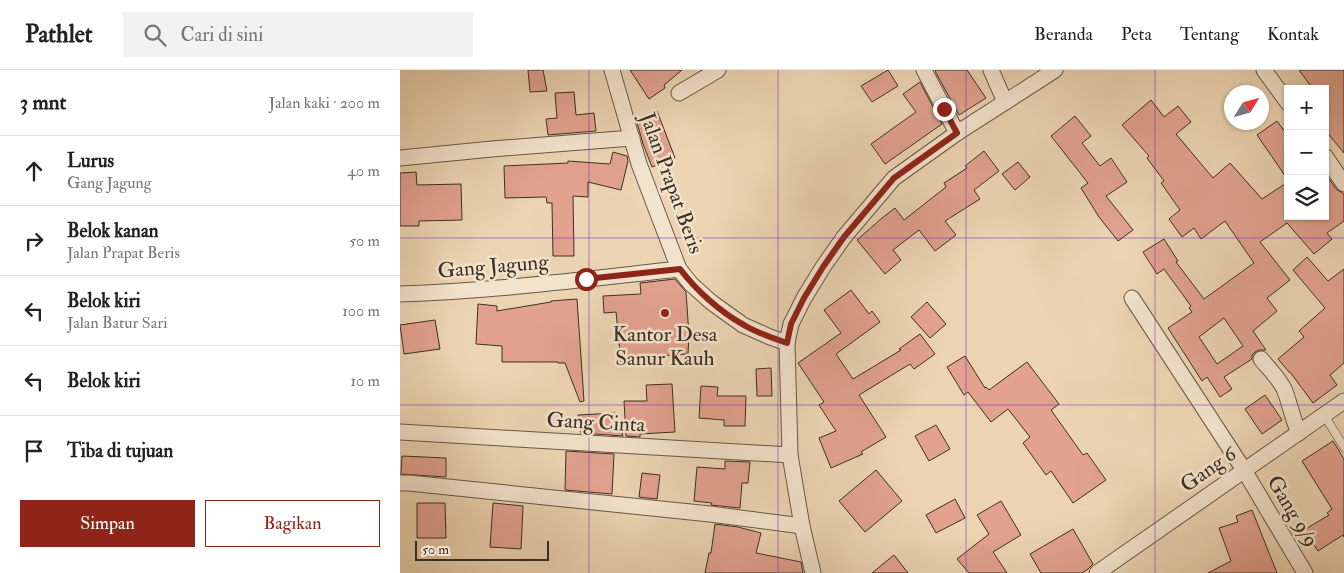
<!DOCTYPE html>
<html lang="id">
<head>
<meta charset="utf-8">
<style>
	body { margin:0; font-family:"IM FELL Double Pica",serif; background:#f2f2f2; color:#222 }
	.controls { position:absolute; right:15px; top:15px; display:grid; overflow:hidden; border-radius:0px; box-shadow:0 1px 4px #0004 }
	.controls button { width:45px; height:45px; display:grid; place-items:center; padding:0; border:0; border-bottom:1px solid #e0e0e0; background:#fff; color:#222; font:25px sans-serif }
	.compass { position:absolute; left:824px; top:15px; width:45px; height:45px; border-radius:50%; background:#fff; box-shadow:0 1px 4px #0004; rotate:53deg }
	.scale { position:absolute; left:15px; bottom:12px; width:134px; box-sizing:border-box; padding-left:5px; border:2px solid #3b3024; border-top:0; font-size:14px; line-height:18px; white-space:nowrap; color:#3b3024; -webkit-text-stroke:4px #f3e3cd; paint-order:stroke }
	.stop { position:absolute; width:15px; height:15px; margin:-11px; border:4px solid #8f2418; border-radius:50%; background:#fff }
	.stop.end { background:#8f2418; border-color:#fff; box-shadow:0 1px 5px #0008 }
	.list { margin:0; padding:0; list-style:none }
	h2 { display:flex; justify-content:space-between; align-items:center; height:65px; margin:0; padding:0 20px; font-size:21px }
	h2 small { font-size:16px; font-weight:400; color:#767676 }
	.list li { display:grid; grid-template-columns:32px 1fr auto; gap:15px; align-items:center; box-sizing:border-box; height:70px; padding:0 20px; border-top:1px solid #e0e0e0 }
	.list b { display:block; font-size:19px; white-space:nowrap }
	.list p { margin:0; font-size:16px; white-space:nowrap; color:#767676 }
	.list em { font-size:16px; font-style:normal; color:#767676 }
	.actions { display:flex; gap:10px; padding:15px 20px }
	.actions a { flex:1; padding:11px 0; border:1px solid #8f2418; border-radius:0px; text-align:center; font-size:18px; color:#8f2418 }
	.actions .main { background:#8f2418; color:#fff }
	.icon { flex:none; width:28px; height:28px; fill:none; stroke:currentColor; stroke-width:2; stroke-linecap:round; stroke-linejoin:round }
	.map { position:relative; flex:none; width:944px; height:503px; overflow:hidden }
	header { display:flex; align-items:center; gap:30px; box-sizing:border-box; height:70px; padding:0 25px; background:#fff; border-bottom:1px solid #e0e0e0 }
	header strong { font-size:24px }
	nav { display:flex; gap:28px; margin-inline-start:auto; font-size:18px }
	.search { width:350px; height:45px; background:#f2f2f2; display:flex; align-items:center; gap:12px; box-sizing:border-box; padding:0 18px; border-radius:0px; color:#767676; font-size:19px }
	main { display:flex }
	aside { flex:1; background:#fff }
	.map>svg:first-child { display:block }
</style>
</head>
<body>
<header>
<strong>Pathlet</strong>
<div class="search"><svg class="icon" aria-label="search" viewBox="0 0 24 24"><circle cx="10" cy="10" r="6"/><path d="M15 15l6 6"/></svg>Cari di sini</div>
<nav><a>Beranda</a><a>Peta</a><a>Tentang</a><a>Kontak</a></nav>
</header>
<main>
<aside>
<h2>3 mnt<small>Jalan kaki · 200 m</small></h2>
<ul class="list">
<li><svg class="icon" aria-label="ahead" viewBox="0 0 24 24"><path d="M12 20V5M6 11l6-6 6 6"/></svg><div><b>Lurus</b><p>Gang Jagung</p></div><em>40 m</em></li>
<li><svg class="icon" aria-label="right" viewBox="0 0 24 24"><path d="M7 20v-9h11M14 6l5 5-5 5"/></svg><div><b>Belok kanan</b><p>Jalan Prapat Beris</p></div><em>50 m</em></li>
<li><svg class="icon" aria-label="left" viewBox="0 0 24 24"><path d="M17 20v-9H6M10 6l-5 5 5 5"/></svg><div><b>Belok kiri</b><p>Jalan Batur Sari</p></div><em>100 m</em></li>
<li><svg class="icon" aria-label="left" viewBox="0 0 24 24"><path d="M17 20v-9H6M10 6l-5 5 5 5"/></svg><div><b>Belok kiri</b></div><em>10 m</em></li>
<li><svg class="icon" aria-label="arrive" viewBox="0 0 24 24"><path d="M6 21V4h12l-3 4 3 4H6"/></svg><div><b>Tiba di tujuan</b></div></li>
</ul>
<div class="actions"><a class="main">Simpan</a><a>Bagikan</a></div>
</aside>
<div class="map">
<svg width="944" height="503" viewBox="0 0 944 503">
	<rect width="100%" height="100%" fill="#ecd4b2"/>
	<filter id="stains"><feTurbulence type="fractalNoise" baseFrequency=".004" numOctaves="4"/><feColorMatrix values="0 0 0 0 .2 0 0 0 0 .09 0 0 0 0 .02 0 0 0 .5 -.17"/></filter>
	<radialGradient id="worn" r=".72"><stop offset=".6" stop-color="#630" stop-opacity="0"/><stop offset="1" stop-color="#630" stop-opacity=".3"/></radialGradient>
	<!-- building -->
	<g fill="#e2a28f" stroke="#3b3024" fill-rule="evenodd">
		<polygon points="128,0 143,0 147,21 130,22"/>
		<polygon points="230,0 282,0 264,15 265,18 249,29"/>
		<polygon points="488,0 498,16 472,32 461,16"/>
		<polygon points="536,0 567,0 586,28 559,45 535,1"/>
		<polygon points="899,0 944,0 944,83 925,60 925,19 913,19"/>
		<polygon points="520,12 542,54 485,94 471,74 516,42 503,24"/>
		<polygon points="174,22 176,45 194,43 196,61 148,65 146,49 157,48 155,23"/>
		<path d="M751,30l13,17 14,-11 13,16 -15,12 37,44 17,-15 32,36 26,-17v34h37v-43l11,16 8,5v27l-17,12 5,6 -18,15 -27,-31 -27,19 30,38 -23,18 10,13 -24,20 13,19h-7l-4,2 -3,3v4l-28,18 8,12 -12,8 -13,-20 -5,4 -34,-53 24,-16 -3,-4 2,-2 -27,-37 -7,5 -14,-22 21,-13 14,22 -2,1 28,37 50,-36 -29,-42 -24,18 -7,-11 -12,9 -13,-18 11,-9 -19,-27 3,-2 -17,-23 2,-2 -27,-31zM824,248l19,28 -26,18 -18,-27z"/>
		<polygon points="257,41 275,88 252,97 243,74 236,49"/>
		<polygon points="675,46 691,66 682,73 700,96 711,88 727,112 706,126 733,160 718,171 699,147 681,118 688,113 651,66"/>
		<polygon points="877,51 888,66 888,110 857,65"/>
		<polygon points="584,81 599,101 574,120 580,129 545,151 556,165 535,181 519,160 493,180 501,190 485,204 457,170 482,148 495,138 504,150 546,117 544,113 567,98 565,96"/>
		<polygon points="213,82 227,86 228,91 221,120 188,112 188,127 173,126 174,186 153,186 152,133 147,133 146,127 105,128 104,96 168,93 168,91 210,94"/>
		<polygon points="618,92 630,107 615,120 602,104"/>
		<polygon points="16,102 17,115 61,114 62,150 19,151 19,156 0,156 0,103"/>
		<polygon points="907,187 928,211 944,199 944,293 930,305 937,315 913,333 890,302 889,302 878,289 904,267 899,261 925,238 893,200"/>
		<polygon points="275,209 286,222 289,265 288,284 243,287 244,291 221,293 216,242 204,243 203,226 241,224 240,213"/>
		<polygon points="451,220 469,244 472,241 480,252 436,284 453,309 501,280 499,279 520,264 535,284 514,299 510,294 459,325 486,367 461,382 463,384 431,398 419,368 436,361 419,335 424,332 398,293 441,263 424,240"/>
		<polygon points="177,229 184,331 180,332 165,293 158,293 158,292 102,292 102,276 76,274 78,234 97,236 97,241 151,232 151,231"/>
		<polygon points="527,232 546,254 530,268 511,247"/>
		<polygon points="35,250 40,279 4,284 0,255"/>
		<polygon points="565,286 585,318 586,317 589,320 627,292 659,334 651,340 683,385 687,383 706,410 673,433 651,401 646,405 623,373 630,367 608,339 591,352 568,322 564,325 547,297"/>
		<polygon points="371,298 372,326 357,326 356,299"/>
		<polygon points="272,314 275,362 240,364 240,367 226,366 224,331 247,331 246,315"/>
		<polygon points="301,316 318,317 317,326 346,326 345,356 324,356 324,350 299,348"/>
		<polygon points="865,325 882,350 862,364 845,339"/>
		<polygon points="215,343 223,366 181,363 178,345"/>
		<polygon points="536,355 550,379 529,391 515,366"/>
		<polygon points="933,371 944,389 944,467 943,465 918,481 904,460 929,445 927,443 932,439 902,391"/>
		<polygon points="166,381 214,384 212,424 165,420"/>
		<polygon points="2,386 46,388 46,407 1,404"/>
		<polygon points="325,391 350,392 348,413 342,413 340,438 311,435 312,433 294,431 297,397 325,399"/>
		<polygon points="476,400 502,431 465,462 439,431"/>
		<polygon points="242,403 260,405 257,429 239,427"/>
		<polygon points="555,429 565,448 536,463 526,445"/>
		<polygon points="601,431 621,465 593,482 607,503 569,503 557,489 589,464 577,445"/>
		<polygon points="17,433 45,433 46,468 17,468"/>
		<polygon points="93,433 123,436 121,479 90,477"/>
		<polygon points="852,440 877,503 808,503 831,491 819,458 838,452 836,446"/>
		<polygon points="315,454 338,457 361,463 356,483 401,492 403,503 305,503 309,483 311,483"/>
		<polygon points="673,459 693,494 688,499 682,503 641,503 630,484"/>
		<polygon points="494,485 508,503 472,503"/>
	</g>
	<g fill="none" stroke-linecap="round" stroke-linejoin="round">
		<defs>
			<polyline id="lane" points="924,345 944,377"/>
			<g id="street">
				<polyline points="212,0 239,94 279,199 291,214 311,232 343,255 370,267 387,273"/>
				<polyline points="524,0 557,63"/>
				<polyline points="591,0 605,32"/>
				<polyline points="864,0 888,33"/>
				<polyline points="279,23 318,0"/>
				<polyline points="925,86 944,114"/>
				<polyline points="0,88 92,79 232,68"/>
				<path d="M0,224c93,-3 187,-15 279,-25"/>
				<polyline points="732,228 844,400 905,503"/>
				<path d="M861,289c8,10 19,20 24,32 5,14 8,29 14,42"/>
				<polyline points="0,362 390,385"/>
				<polyline points="0,413 9,413 310,444 402,456"/>
				<polyline points="413,503 402,456 390,385 387,273 391,254 404,228 423,197 444,167 494,108 557,63 655,0"/>
				<polyline points="697,503 944,331"/>
			</g>
		</defs>
		<!-- lane casing -->
		<use href="#lane" stroke="#675948" stroke-width="9"/>
		<!-- street casing -->
		<use href="#street" stroke="#675948" stroke-width="17"/>
		<!-- lane -->
		<use href="#lane" stroke="#f3e3cd" stroke-width="8"/>
		<!-- street -->
		<use href="#street" stroke="#f3e3cd" stroke-width="15"/>
	</g>
	<g fill="none" stroke-linecap="round" stroke-linejoin="round">
		<!-- route -->
		<path stroke="#8f2418" stroke-width="6" d="M186,209l94,-10c16,21 40,43 64,56 13,8 28,13 43,18l4,-19 13,-26 19,-31 21,-30 50,-59 63,-45 -13,-24"/>
	</g>
	<!-- grid -->
	<path fill="none" stroke="#7b2cbf" stroke-width="1" stroke-opacity="0.55" d="M189,0v503M378,0v503M566,0v503M755,0v503M0,168h944M0,335h944"/>
	<!-- markers -->
	<circle fill="#8f2418" stroke="#f3e3cd" stroke-width="2" cx="265" cy="243" r="5"/>
	<g text-anchor="middle" stroke-width="5" stroke-linejoin="round" paint-order="stroke">
		<!-- street labels -->
		<g font-size="21" fill="#3b3024" stroke="#f3e3cd">
			<text transform="translate(272 113) rotate(70)" y="7">Jalan Prapat Beris</text>
			<text transform="translate(93 196) rotate(-5)" y="7">Gang Jagung</text>
			<text transform="translate(196 352) rotate(3)" y="7">Gang Cinta</text>
			<text transform="translate(808 399) rotate(-35)" y="7">Gang 6</text>
			<text transform="translate(893 441) rotate(59)" y="7">Gang 9/9</text>
		</g>
		<!-- poi labels -->
		<g font-size="21" fill="#3b3024" stroke="#f3e3cd">
			<text x="265" y="271">Kantor Desa<tspan x="265" dy="24">Sanur Kauh</tspan></text>
		</g>
	</g>
	<rect width="100%" height="100%" filter="url(#stains)"/>
	<rect width="100%" height="100%" fill="url(#worn)"/>
</svg>
<div class="controls">
<button>+</button>
<button>−</button>
<button><svg class="icon" aria-label="layers" viewBox="0 0 24 24"><path d="M12 4l9 5-9 5-9-5zM3 14l9 5 9-5"/></svg></button>
</div>
<svg class="compass" viewBox="-18 -18 36 36"><path d="M0-13l5 13h-10z" fill="#e53935"/><path d="M0 13l5-13h-10z" fill="#767676"/></svg>
<div class="scale">50 m</div>
<div class="stop" style="left:186px;top:209px"></div>
<div class="stop end" style="left:544px;top:39px"></div>
</div>
</main>
</body>
</html>
